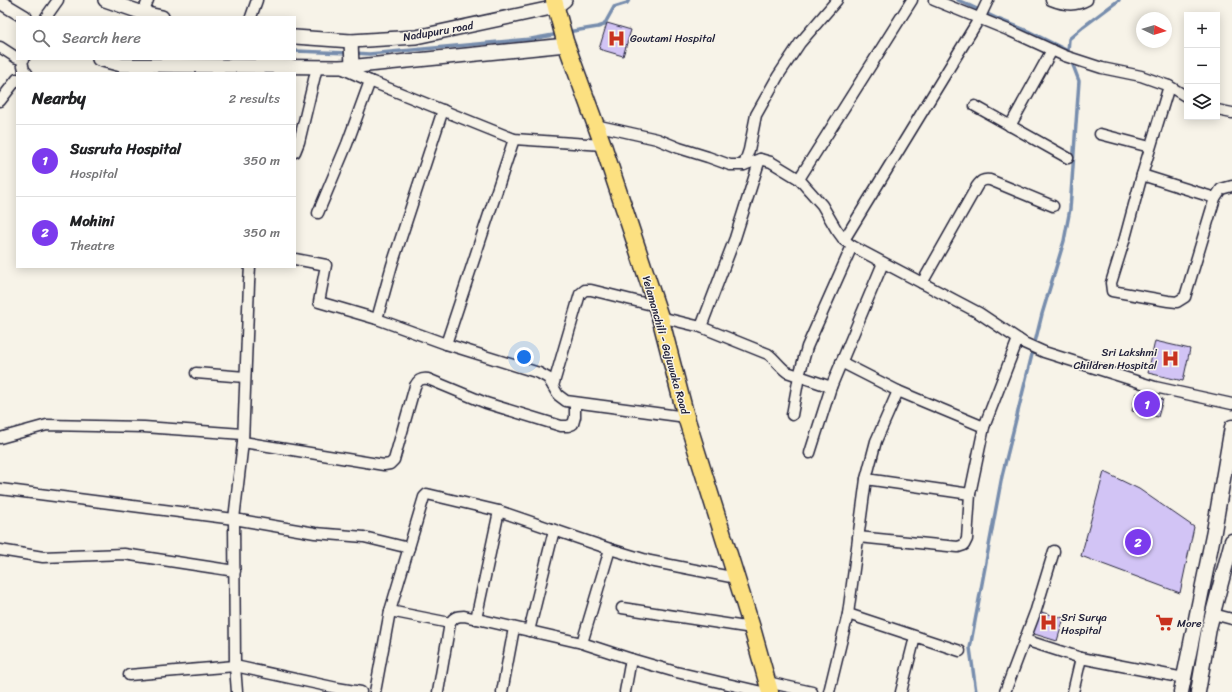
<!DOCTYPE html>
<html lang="en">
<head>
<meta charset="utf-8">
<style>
	body { margin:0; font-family:Sriracha,sans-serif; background:#f2f2f2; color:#202124 }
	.controls { position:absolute; right:12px; top:12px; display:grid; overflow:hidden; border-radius:0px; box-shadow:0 2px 10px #0003 }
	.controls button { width:36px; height:36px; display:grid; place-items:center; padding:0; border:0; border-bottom:1px solid #e0e0e0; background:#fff; color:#202124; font:20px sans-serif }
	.compass { position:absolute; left:1136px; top:12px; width:36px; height:36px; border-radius:50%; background:#fff; box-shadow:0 2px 10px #0003; rotate:94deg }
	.you { position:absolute; left:524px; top:357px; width:14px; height:14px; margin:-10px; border:3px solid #fff; border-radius:50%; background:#1a73e8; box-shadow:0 0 0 6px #1a73e833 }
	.badge { display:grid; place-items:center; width:26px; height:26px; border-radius:50%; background:#7c3aed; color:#fff; font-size:13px; font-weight:700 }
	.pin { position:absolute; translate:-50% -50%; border:2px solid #fff; box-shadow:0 1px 4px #0006 }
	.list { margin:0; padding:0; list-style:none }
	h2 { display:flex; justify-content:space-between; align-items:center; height:52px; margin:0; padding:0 16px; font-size:17px }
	h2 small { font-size:13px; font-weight:400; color:#757577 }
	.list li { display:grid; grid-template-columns:26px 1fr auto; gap:12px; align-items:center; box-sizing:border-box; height:72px; padding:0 16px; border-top:1px solid #e0e0e0 }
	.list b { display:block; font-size:15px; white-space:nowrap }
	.list p { margin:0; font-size:13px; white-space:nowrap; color:#757577 }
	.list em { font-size:13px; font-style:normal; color:#757577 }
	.icon { flex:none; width:22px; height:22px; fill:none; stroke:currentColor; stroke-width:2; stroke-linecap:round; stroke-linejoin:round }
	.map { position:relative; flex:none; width:1232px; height:692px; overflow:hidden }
	.search { position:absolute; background:#fff; box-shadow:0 2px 10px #0003; left:16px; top:16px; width:280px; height:44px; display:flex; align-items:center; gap:10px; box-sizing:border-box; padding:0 14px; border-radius:0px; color:#757577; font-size:15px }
	.panel { position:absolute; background:#fff; box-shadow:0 2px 10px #0003; left:16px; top:72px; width:280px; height:196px; border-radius:0px }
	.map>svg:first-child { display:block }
</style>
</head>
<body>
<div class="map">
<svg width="1232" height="692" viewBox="0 0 1232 692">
	<rect width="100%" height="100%" fill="#f7f3e8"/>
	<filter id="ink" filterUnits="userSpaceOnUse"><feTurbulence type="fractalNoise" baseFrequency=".025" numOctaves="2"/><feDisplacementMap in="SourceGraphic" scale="8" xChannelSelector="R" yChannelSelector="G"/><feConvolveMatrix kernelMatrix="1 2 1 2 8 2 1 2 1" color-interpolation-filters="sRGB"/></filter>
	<g filter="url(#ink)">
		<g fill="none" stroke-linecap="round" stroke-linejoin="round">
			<!-- stream -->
			<g stroke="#778dad" stroke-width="3.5">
				<polyline points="958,0 998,19 1028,31 1068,51"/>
				<polyline points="567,32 598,27 604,25 614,7 627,3 629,0"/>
				<polyline points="295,51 348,53"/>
				<polyline points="354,53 369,54 531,39 559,34"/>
				<polyline points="1069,55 1068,51 1069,39 1083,27 1119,0"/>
				<polyline points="976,692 970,648 1002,476 1042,314 1064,241 1070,209 1079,81 1071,60"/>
			</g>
		</g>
		<!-- building -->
		<g fill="#d2c4f5" stroke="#22223b">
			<polygon points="607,23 631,30 623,56 599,49"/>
			<polygon points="1155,341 1190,349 1183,381 1148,373"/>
			<polygon points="1136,393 1163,399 1158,417 1132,411"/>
			<polygon points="1104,472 1139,489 1194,527 1180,593 1081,556"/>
			<polygon points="1037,611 1064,618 1057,641 1031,633"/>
		</g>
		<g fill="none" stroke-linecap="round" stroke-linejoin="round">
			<defs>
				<g id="minor">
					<polyline points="934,0 1008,30 1065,56 1102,68 1141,76 1169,86 1142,175 1125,238 1111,283 1112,291 1168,301 1177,302 1185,297 1215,198 1221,189 1232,186"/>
					<path d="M1051,0c12,5 24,7 36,0"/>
					<polyline points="143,13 148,0"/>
					<polyline points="46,17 58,0"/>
					<polyline points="251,17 257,0"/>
					<polyline points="0,47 17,58"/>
					<polyline points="24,59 22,61 24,70 27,73"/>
					<polyline points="370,81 514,139 603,145"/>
					<polyline points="1169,86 1187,97"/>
					<polyline points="0,101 17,79"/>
					<polyline points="975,106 1068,158"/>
					<polyline points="1217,110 1232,113"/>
					<polyline points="595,125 657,139 679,148 708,157 730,165 744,165 760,159 771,162 799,179 822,205 836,229 844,240 852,246 979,313 1024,343 1044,352 1155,387 1232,404"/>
					<polyline points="1010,126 1052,50"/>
					<polyline points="1100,134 1150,147"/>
					<polyline points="295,152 299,142 317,67"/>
					<polyline points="744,165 749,150 756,115 778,76 800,43 837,0"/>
					<polyline points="1142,175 1215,198"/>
					<polyline points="799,179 912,0"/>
					<polyline points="318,213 347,144 370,81 339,67"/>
					<polyline points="844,240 979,19 988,0"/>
					<polyline points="295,259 326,265 319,302 377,319 446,344 539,373 548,378 558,395 566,401 686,417"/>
					<path d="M922,283l55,-97c4,-5 6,-7 13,-6l63,26"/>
					<path d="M660,317l41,10 67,27c7,5 11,12 19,18l44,15"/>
					<polyline points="377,319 392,265 443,110"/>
					<polyline points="701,327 735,238 760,159"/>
					<polyline points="446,344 514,139"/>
					<polyline points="841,362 898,391 984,427"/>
					<polyline points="196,373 245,377"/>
					<polyline points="553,386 580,294 585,290 591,290 656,306"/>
					<polyline points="792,415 799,376 807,347 852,246"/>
					<polyline points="0,438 47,425 144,427 243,434"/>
					<path d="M243,442l141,23 6,-1 4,-4 21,-74c3,-6 6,-8 13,-7l58,24 75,23h7l5,-2 2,-7v-14"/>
					<polyline points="810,453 831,387 883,263"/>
					<polyline points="866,479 970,494"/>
					<polyline points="0,489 234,519 315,533 364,537 409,548"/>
					<polyline points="858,537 958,547 964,545 967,539 970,494 984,427 1018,339"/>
					<polyline points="0,550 43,557 124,554 235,571"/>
					<polyline points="622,608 752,628"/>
					<polyline points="390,611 450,623"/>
					<polyline points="848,614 960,651"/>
					<polyline points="1213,614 1232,619"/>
					<polyline points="476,619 499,511"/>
					<polyline points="529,631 554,530"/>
					<polyline points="1025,640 1081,658"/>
					<polyline points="582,643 610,549"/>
					<polyline points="129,675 235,666 337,688 361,692"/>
					<polyline points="767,682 812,692"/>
					<polyline points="237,692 235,666 234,519 243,442 249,283 250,267"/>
					<polyline points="375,692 390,611 424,497 427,494 499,511 610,549 650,561 736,578"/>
					<path d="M438,692l12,-69c4,-6 7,-7 14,-7l118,27 49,16 45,13 86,20"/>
					<polyline points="502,692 514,628"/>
					<polyline points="625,692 631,659"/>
					<polyline points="829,692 848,614 866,479 876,441 898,391"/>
					<polyline points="901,692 915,637"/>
					<polyline points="1005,692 1036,610 1054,551"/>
					<polyline points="1073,692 1081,658 1184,678"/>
				</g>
				<g id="tertiary">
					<polyline points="105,0 143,13 162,17"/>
					<polyline points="0,2 25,17"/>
					<polyline points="295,37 351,41 416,37 556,7 565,0"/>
					<polyline points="351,41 352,66"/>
					<polyline points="99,59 121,65 339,67 358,66 566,45"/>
				</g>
				<g id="secondary">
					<polyline points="1181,692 1214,531 1232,427"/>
					<polyline points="1198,692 1209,628 1232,541"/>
				</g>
				<polyline id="primary" points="554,0 565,41 603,145 660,317 686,417 752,628 770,692"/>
			</defs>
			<!-- minor casing -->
			<use href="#minor" stroke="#22223b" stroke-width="13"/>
			<!-- tertiary casing -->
			<use href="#tertiary" stroke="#22223b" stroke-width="16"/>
			<!-- secondary casing -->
			<use href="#secondary" stroke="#22223b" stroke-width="17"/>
			<!-- primary casing -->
			<use href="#primary" stroke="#22223b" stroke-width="19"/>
			<!-- minor -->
			<use href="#minor" stroke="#f7f3e8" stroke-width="10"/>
			<!-- tertiary -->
			<use href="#tertiary" stroke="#f7f3e8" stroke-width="13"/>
			<!-- secondary -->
			<use href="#secondary" stroke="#f7f3e8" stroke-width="14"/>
			<!-- primary -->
			<use href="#primary" stroke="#fce080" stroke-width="16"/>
		</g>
	</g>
	<!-- icons -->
	<defs>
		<symbol id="hospital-bare" viewBox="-9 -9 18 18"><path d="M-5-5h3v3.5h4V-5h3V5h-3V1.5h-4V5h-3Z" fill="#c8321e" stroke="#f7f3e8" stroke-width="2.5" paint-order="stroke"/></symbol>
		<symbol id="supermarket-bare" viewBox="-9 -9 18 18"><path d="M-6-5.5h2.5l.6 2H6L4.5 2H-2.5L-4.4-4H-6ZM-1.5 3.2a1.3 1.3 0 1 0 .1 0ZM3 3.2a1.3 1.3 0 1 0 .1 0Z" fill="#c8321e" stroke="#f7f3e8" stroke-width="2.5" paint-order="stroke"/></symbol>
	</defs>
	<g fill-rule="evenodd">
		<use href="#hospital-bare" x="604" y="26" width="25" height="25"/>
		<use href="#hospital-bare" x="1158" y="346" width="25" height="25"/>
		<use href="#hospital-bare" x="1036" y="610" width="25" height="25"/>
		<use href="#supermarket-bare" x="1152" y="610" width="25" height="25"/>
	</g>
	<g text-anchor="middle" stroke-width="3" stroke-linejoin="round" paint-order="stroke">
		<!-- street labels -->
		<g font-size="11" fill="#22223b" stroke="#f7f3e8">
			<text transform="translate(438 31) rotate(-10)" y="4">Nadupuru road</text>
			<text transform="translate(666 345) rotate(74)" y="4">Yelamanchili - Gajuwaka Road</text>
		</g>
		<!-- poi labels -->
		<g font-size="11" fill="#22223b" stroke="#f7f3e8" text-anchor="start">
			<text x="630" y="42">Gowtami Hospital</text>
			<text x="1157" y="356" text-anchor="end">Sri Lakshmi<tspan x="1157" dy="13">Children Hospital</tspan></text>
			<text x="1061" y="621">Sri Surya<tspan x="1061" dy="13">Hospital</tspan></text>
			<text x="1177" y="627">More</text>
		</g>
	</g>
</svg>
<div class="controls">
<button>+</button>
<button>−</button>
<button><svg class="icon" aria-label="layers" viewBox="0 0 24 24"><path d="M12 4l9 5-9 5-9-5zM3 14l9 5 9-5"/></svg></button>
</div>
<svg class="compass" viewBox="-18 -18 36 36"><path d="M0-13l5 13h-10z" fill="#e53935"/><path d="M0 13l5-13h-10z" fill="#757577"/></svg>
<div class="you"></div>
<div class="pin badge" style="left:1147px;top:404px">1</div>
<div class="pin badge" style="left:1138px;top:542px">2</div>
<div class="search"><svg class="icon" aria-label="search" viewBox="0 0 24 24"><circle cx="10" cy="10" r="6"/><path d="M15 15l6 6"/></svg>Search here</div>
<section class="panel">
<h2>Nearby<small>2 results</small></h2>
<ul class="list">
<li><span class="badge">1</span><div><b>Susruta Hospital</b><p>Hospital</p></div><em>350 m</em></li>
<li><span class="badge">2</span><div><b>Mohini</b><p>Theatre</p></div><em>350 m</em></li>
</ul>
</section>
</div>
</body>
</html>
